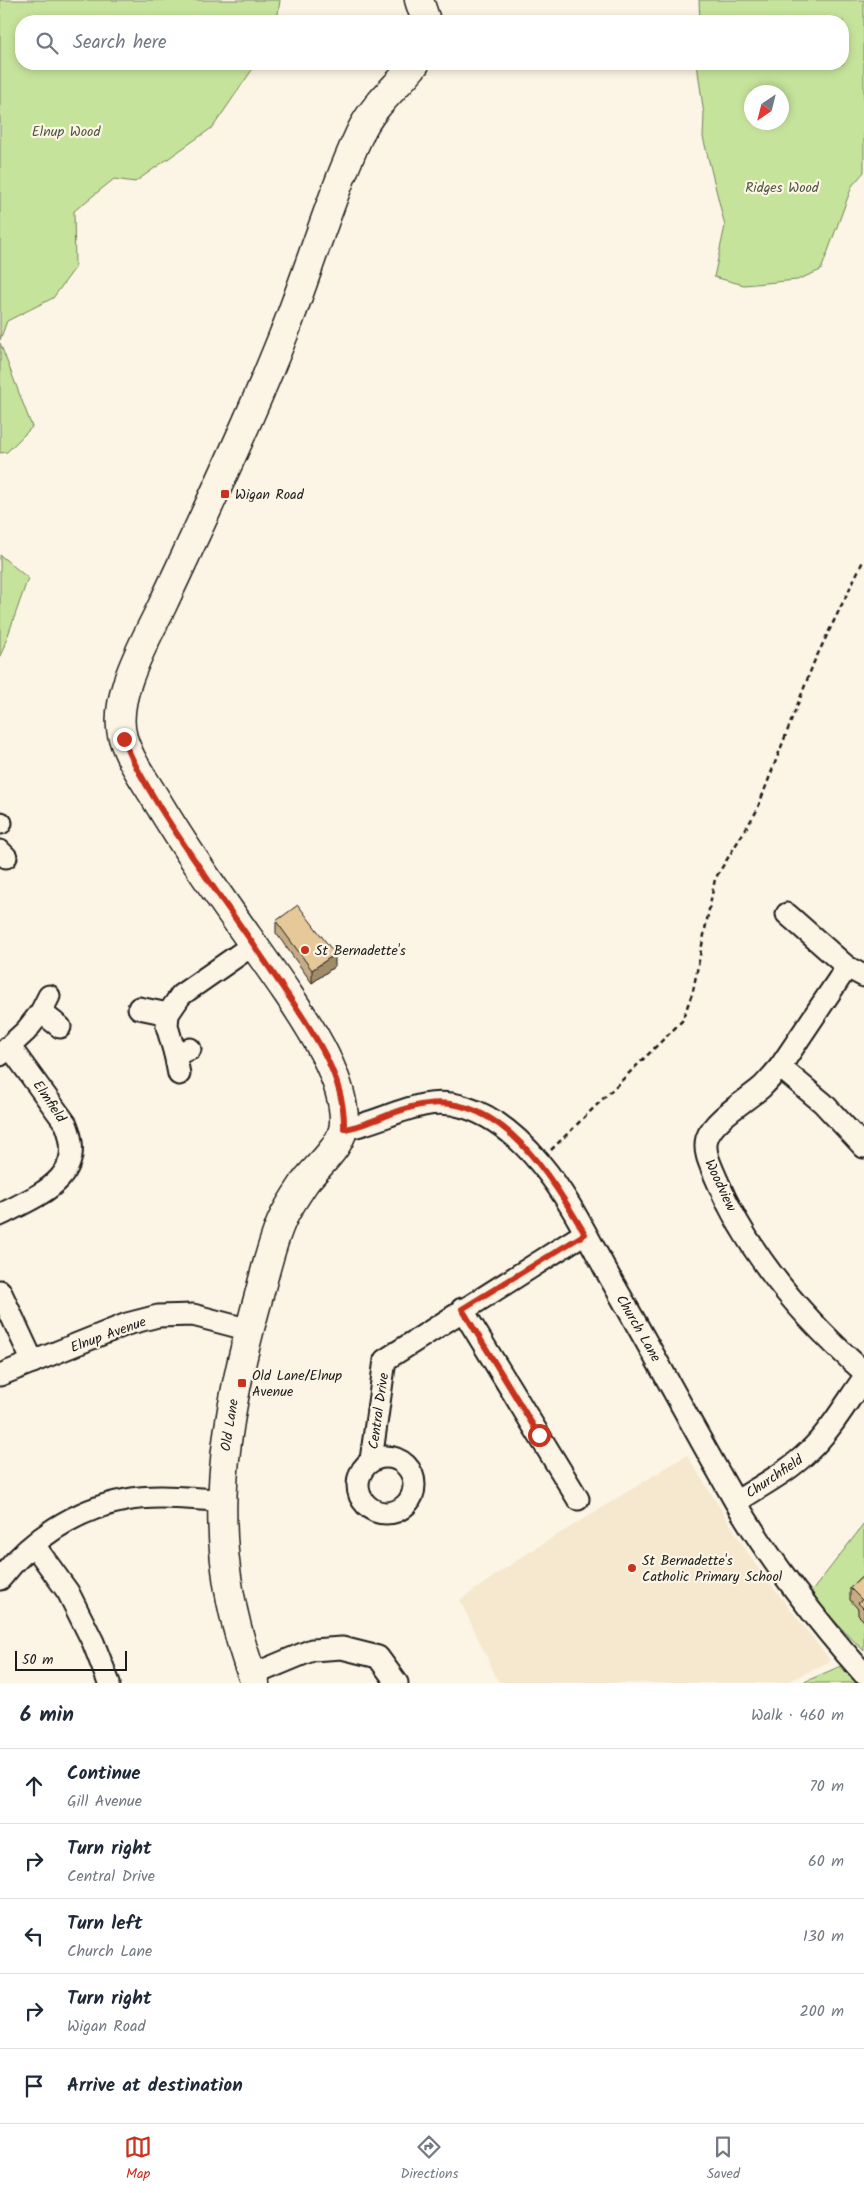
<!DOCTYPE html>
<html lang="en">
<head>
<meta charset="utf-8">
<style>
	body { margin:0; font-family:Kalam,sans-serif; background:#f2f2f3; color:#1f2937 }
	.compass { position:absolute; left:744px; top:85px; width:45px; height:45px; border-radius:50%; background:#fff; box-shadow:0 2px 8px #0003; rotate:215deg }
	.scale { position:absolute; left:15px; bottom:12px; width:112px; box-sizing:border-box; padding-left:5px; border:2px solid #1c1c1c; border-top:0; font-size:14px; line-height:18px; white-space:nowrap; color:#1c1c1c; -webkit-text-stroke:4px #fcf5e5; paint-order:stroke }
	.stop { position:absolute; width:15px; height:15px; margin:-11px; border:4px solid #c8321e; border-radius:50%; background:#fff }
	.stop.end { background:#c8321e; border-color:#fff; box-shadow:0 1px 5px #0008 }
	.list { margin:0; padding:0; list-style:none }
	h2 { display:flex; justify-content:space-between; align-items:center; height:65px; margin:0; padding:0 20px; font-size:21px }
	h2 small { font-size:16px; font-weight:400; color:#747a83 }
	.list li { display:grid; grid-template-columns:32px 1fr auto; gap:15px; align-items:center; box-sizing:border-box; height:75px; padding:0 20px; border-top:1px solid #e0e1e3 }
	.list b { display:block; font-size:19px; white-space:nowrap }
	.list p { margin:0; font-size:16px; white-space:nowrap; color:#747a83 }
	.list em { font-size:16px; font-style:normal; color:#747a83 }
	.icon { flex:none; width:28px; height:28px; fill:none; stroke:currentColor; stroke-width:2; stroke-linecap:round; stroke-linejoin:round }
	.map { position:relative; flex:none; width:864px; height:1683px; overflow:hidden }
	.search { position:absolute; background:#fff; box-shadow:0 2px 8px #0003; left:15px; right:15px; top:15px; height:55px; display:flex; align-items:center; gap:12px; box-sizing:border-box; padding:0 18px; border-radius:20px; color:#747a83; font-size:19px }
	.sheet { height:440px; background:#fff }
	nav { display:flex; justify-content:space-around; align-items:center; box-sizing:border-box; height:70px; border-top:1px solid #e0e1e3; background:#fff; font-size:14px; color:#747a83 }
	nav a { display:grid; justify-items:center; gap:2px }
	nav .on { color:#c8321e }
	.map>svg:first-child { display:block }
</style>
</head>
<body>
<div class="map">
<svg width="864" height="1683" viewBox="0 0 864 1683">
	<rect width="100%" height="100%" fill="#fcf5e5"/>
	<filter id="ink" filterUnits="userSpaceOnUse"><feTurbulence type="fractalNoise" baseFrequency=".02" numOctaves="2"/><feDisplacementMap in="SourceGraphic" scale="10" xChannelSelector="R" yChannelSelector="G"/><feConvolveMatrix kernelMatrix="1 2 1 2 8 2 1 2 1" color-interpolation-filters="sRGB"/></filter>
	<g filter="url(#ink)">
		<!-- built -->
		<polygon fill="#f5e8ce" points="687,1455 755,1564 831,1661 785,1683 499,1683 460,1600 523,1556"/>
		<!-- green -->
		<g fill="#c6e39b" stroke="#71805c" fill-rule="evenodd">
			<polygon points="0,0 280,0 277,21 21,21 21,64 256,64 213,127 135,182 114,179 74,211 75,268 53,298 7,321 0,340"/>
			<path d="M699,0h165v172l-12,14 -31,84 -24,10 -53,5 -30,-8 11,-51 -22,-89 1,-22 -7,-51h146v-43h-143zM782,92v30h-30v-30z"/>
			<polygon points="0,343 32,427 7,452 0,453"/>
			<polygon points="0,555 28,578 0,658"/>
			<polygon points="864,1524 864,1651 809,1595"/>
			<polygon points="843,1665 861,1683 802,1683"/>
		</g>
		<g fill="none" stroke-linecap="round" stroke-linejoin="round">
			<defs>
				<g id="minor">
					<polyline points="0,823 1,823"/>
					<polyline points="0,851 6,857"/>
					<polyline points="787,914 847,967 864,976"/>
					<polyline points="49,996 41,1012 60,1027"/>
					<polyline points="139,1008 168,1014 167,1026 175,1054"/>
					<polyline points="168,1014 181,995 254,944"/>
					<polyline points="0,1055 26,1031 41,1012"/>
					<polyline points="780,1067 847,967"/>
					<polyline points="179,1074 175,1054 190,1049"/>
					<path d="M343,1129c41,-6 78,-36 121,-22 30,9 56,32 76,56 28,33 48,75 69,113 43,74 83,150 126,225 34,58 84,123 129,173"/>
					<path d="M864,1147l-41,-44 -43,-36c-6,7 -12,14 -18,20 -16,14 -48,32 -55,51 -4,14 4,28 9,40 31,75 88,141 148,194"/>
					<path d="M0,1215c39,-20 88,-37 66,-91l-56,-77"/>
					<polyline points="0,1291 33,1362"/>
					<polyline points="462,1309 578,1499"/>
					<polyline points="0,1375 127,1324 158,1316 193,1315 250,1330"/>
					<circle cx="386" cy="1485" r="28"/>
					<polyline points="371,1460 385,1360 585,1233"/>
					<path d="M736,1502c24,-16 52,-30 73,-51 22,-21 37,-48 55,-73"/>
					<polyline points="34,1545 68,1592 93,1642 109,1683"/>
					<path d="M0,1579c31,-40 76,-70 126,-79 31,-6 65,-1 96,0"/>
					<polyline points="252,1675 312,1650 342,1648 378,1657 397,1683"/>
				</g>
				<g id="major">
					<polyline points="419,0 426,21"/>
					<path d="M255,1683c-51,-131 -36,-245 1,-377 8,-28 14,-59 26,-86 6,-13 15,-26 23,-38 13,-17 38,-36 39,-59 1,-43 -33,-95 -56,-129 -44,-64 -91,-126 -131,-193 -12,-20 -27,-40 -34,-63 -12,-40 23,-98 40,-134 43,-92 87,-184 124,-278 24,-63 45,-133 73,-193 13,-28 36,-45 55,-69"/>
				</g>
			</defs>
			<!-- minor casing -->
			<use href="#minor" stroke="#1c1c1c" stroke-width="25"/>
			<!-- major casing -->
			<use href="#major" stroke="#1c1c1c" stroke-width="31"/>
			<!-- path -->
			<polyline stroke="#1c1c1c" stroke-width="2.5" stroke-dasharray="5 4" stroke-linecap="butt" points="551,1150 682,1021 693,991 715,879 756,812 814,662 864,559"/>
			<!-- minor -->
			<use href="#minor" stroke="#fcf5e5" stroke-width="21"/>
			<!-- major -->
			<use href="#major" stroke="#fcf5e5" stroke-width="28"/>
		</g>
		<!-- wall -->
		<g fill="#c6ac84" stroke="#1c1c1c">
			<polygon points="276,921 335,966 312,983 276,933"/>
			<polygon points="864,1575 864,1621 858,1615 858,1609 850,1600 850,1588"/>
		</g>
		<!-- shaded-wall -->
		<polygon fill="#a18c6b" stroke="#1c1c1c" points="335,954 335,966 312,983 312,970"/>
		<!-- building -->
		<g fill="#e6c899" stroke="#1c1c1c">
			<polygon points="298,905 335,954 312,970 276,921"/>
			<polygon points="864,1575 864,1609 858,1603 862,1600 850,1588"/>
		</g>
	</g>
	<g fill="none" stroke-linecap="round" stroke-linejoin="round" filter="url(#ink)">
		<!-- route -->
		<path stroke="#c8321e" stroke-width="6" d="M124,739c8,23 22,45 35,67 37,60 81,117 120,176 29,43 67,92 65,147 28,-4 54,-22 83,-25 76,-10 125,75 158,130l-123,75 77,126"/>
	</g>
	<!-- markers -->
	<g fill="#c8321e" stroke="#fcf5e5" stroke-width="2">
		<rect x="220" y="489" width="10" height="10" rx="2.5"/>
		<circle cx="305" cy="950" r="5"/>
		<rect x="237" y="1378" width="10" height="10" rx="2.5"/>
		<circle cx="632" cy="1568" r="5"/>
	</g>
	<g text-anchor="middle" stroke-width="4.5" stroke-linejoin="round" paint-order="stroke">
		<!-- park labels -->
		<g font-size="14" fill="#4f5842" stroke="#fcf5e5">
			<text x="66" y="136">Elnup Wood</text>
			<text x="782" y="192">Ridges Wood</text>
		</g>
		<!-- poi labels -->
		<g font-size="14" fill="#1c1c1c" stroke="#fcf5e5" text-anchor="start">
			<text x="235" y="499">Wigan Road</text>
			<text x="315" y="955">St Bernadette's</text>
			<text x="252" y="1380">Old Lane/Elnup<tspan x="252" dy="16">Avenue</tspan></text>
			<text x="642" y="1565">St Bernadette's<tspan x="642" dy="16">Catholic Primary School</tspan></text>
		</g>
		<!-- street labels -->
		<g font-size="14" fill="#1c1c1c" stroke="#fcf5e5">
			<text transform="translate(50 1101) rotate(56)" y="5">Elmfield</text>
			<text transform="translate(721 1185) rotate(65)" y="5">Woodview</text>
			<text transform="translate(639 1328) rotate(60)" y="5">Church Lane</text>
			<text transform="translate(108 1334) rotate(-20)" y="5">Elnup Avenue</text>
			<text transform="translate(378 1411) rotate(-82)" y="5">Central Drive</text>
			<text transform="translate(229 1425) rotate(-81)" y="5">Old Lane</text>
			<text transform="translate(774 1476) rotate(-34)" y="5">Churchfield</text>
		</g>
	</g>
</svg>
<svg class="compass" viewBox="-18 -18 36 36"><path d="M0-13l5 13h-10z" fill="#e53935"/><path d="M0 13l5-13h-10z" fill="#747a83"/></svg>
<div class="scale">50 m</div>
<div class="stop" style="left:539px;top:1435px"></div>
<div class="stop end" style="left:124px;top:739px"></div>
<div class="search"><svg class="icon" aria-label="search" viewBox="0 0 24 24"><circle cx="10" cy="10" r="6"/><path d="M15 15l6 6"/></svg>Search here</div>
</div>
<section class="sheet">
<h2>6 min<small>Walk · 460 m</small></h2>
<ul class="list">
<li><svg class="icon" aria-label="ahead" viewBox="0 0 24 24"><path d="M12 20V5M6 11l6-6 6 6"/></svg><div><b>Continue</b><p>Gill Avenue</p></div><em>70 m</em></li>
<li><svg class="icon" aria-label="right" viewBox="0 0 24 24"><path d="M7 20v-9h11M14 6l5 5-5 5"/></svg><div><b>Turn right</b><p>Central Drive</p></div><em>60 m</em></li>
<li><svg class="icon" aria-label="left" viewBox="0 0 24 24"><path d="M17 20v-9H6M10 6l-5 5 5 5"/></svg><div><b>Turn left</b><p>Church Lane</p></div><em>130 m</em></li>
<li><svg class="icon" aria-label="right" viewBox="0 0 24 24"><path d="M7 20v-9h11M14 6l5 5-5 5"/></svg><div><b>Turn right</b><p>Wigan Road</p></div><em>200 m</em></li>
<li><svg class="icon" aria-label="arrive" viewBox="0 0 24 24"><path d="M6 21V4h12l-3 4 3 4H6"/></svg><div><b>Arrive at destination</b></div></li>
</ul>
</section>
<nav>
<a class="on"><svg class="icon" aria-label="map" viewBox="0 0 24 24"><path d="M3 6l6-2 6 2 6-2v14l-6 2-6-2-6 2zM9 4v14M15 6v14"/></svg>Map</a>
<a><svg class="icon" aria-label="directions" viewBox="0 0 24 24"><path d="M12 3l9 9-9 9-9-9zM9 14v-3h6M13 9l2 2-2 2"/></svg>Directions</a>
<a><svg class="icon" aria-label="saved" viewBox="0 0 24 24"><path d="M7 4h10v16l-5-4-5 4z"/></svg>Saved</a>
</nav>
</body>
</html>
